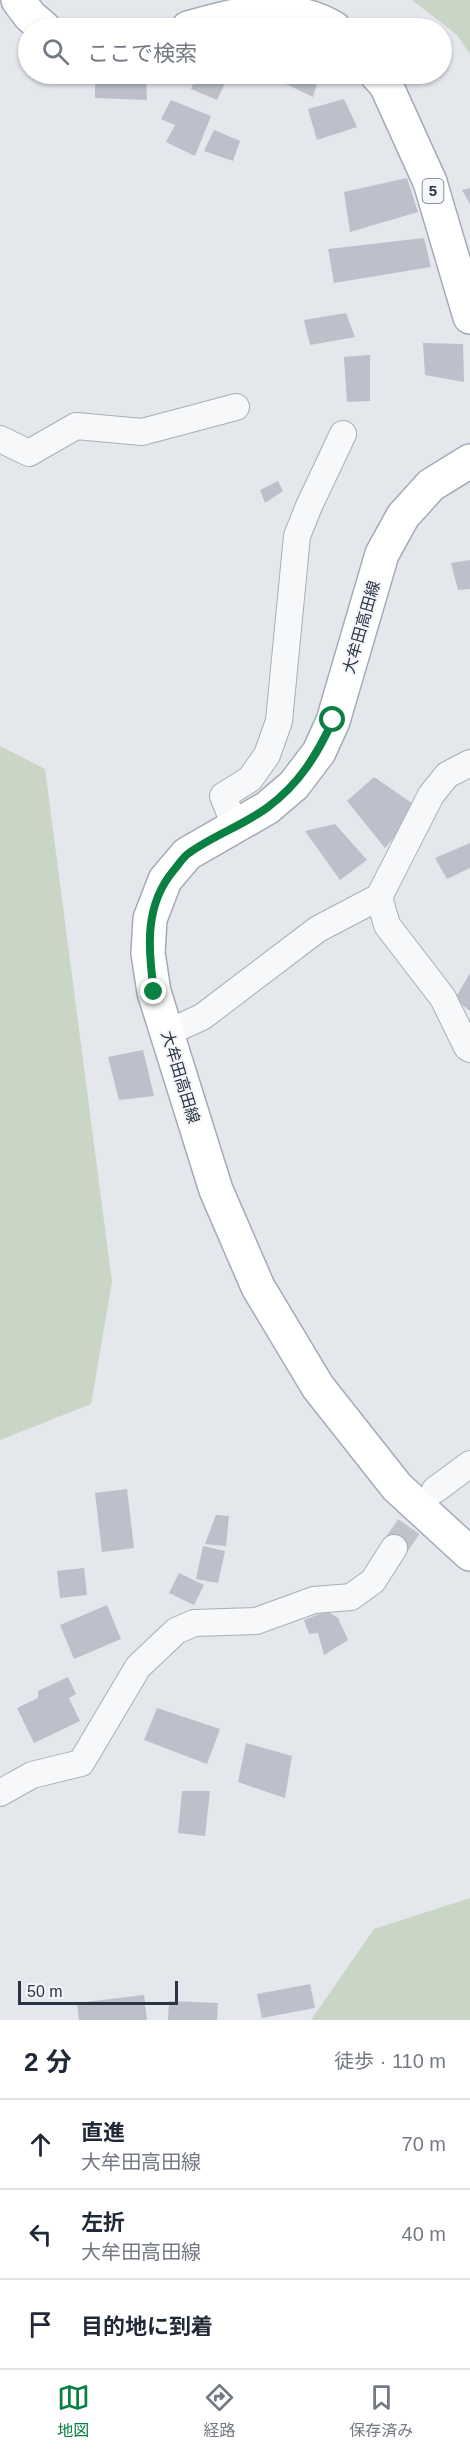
<!DOCTYPE html>
<html lang="ja">
<head>
<meta charset="utf-8">
<style>
	body { margin:0; font-family:Helvetica,"Noto Sans JP",sans-serif; background:#f6f6f7; color:#1f2937 }
	.scale { position:absolute; left:18px; bottom:15px; width:160px; box-sizing:border-box; padding-left:6px; border:3px solid #2b3445; border-top:0; font-size:16px; line-height:21px; white-space:nowrap; color:#2b3445; -webkit-text-stroke:4px #f4f6f9; paint-order:stroke }
	.stop { position:absolute; width:18px; height:18px; margin:-14px; border:4px solid #0b8043; border-radius:50%; background:#fff }
	.stop.end { background:#0b8043; border-color:#fff; box-shadow:0 2px 6px #0008 }
	.list { margin:0; padding:0; list-style:none }
	h2 { display:flex; justify-content:space-between; align-items:center; height:78px; margin:0; padding:0 24px; font-size:26px }
	h2 small { font-size:20px; font-weight:400; color:#747a83 }
	.list li { display:grid; grid-template-columns:39px 1fr auto; gap:18px; align-items:center; box-sizing:border-box; height:90px; padding:0 24px; border-top:2px solid #e0e1e3 }
	.list b { display:block; font-size:22px; white-space:nowrap }
	.list p { margin:0; font-size:20px; white-space:nowrap; color:#747a83 }
	.list em { font-size:20px; font-style:normal; color:#747a83 }
	.icon { flex:none; width:33px; height:33px; fill:none; stroke:currentColor; stroke-width:2; stroke-linecap:round; stroke-linejoin:round }
	.map { position:relative; flex:none; width:470px; height:2020px; overflow:hidden }
	.search { position:absolute; background:#fff; box-shadow:0 2px 4px #0004; left:18px; right:18px; top:18px; height:66px; display:flex; align-items:center; gap:15px; box-sizing:border-box; padding:0 21px; border-radius:33px; color:#747a83; font-size:22px }
	.sheet { height:348px; background:#fff }
	nav { display:flex; justify-content:space-around; align-items:center; box-sizing:border-box; height:84px; border-top:2px solid #e0e1e3; background:#fff; font-size:16px; color:#747a83 }
	nav a { display:grid; justify-items:center; gap:3px }
	nav .on { color:#0b8043 }
	.map>svg:first-child { display:block }
</style>
</head>
<body>
<div class="map">
<svg width="470" height="2020" viewBox="0 0 470 2020">
	<rect width="100%" height="100%" fill="#e4e7ec"/>
	<!-- green -->
	<g fill="#c9d6c5">
		<polygon points="412,0 470,0 470,54 457,35"/>
		<polygon points="0,746 45,769 112,1282 91,1404 0,1440"/>
		<polygon points="470,1898 470,2020 311,2020 374,1929"/>
	</g>
	<!-- building -->
	<g fill="#bbc0ca">
		<polygon points="95,74 146,74 147,100 95,98"/>
		<polygon points="197,74 215,74 227,79 217,100 191,89"/>
		<polygon points="265,74 320,74 313,97"/>
		<polygon points="344,99 357,127 317,140 308,109"/>
		<polygon points="171,100 211,116 195,156 166,142 175,125 161,119"/>
		<polygon points="214,130 240,141 233,161 204,151"/>
		<polygon points="407,178 418,212 350,232 344,192"/>
		<polygon points="470,188 470,204 462,190"/>
		<polygon points="424,238 431,267 334,283 328,249"/>
		<polygon points="346,313 355,337 310,345 304,320"/>
		<polygon points="423,343 463,344 464,382 425,375"/>
		<polygon points="370,355 370,401 347,402 344,357"/>
		<polygon points="278,481 283,491 265,503 260,490"/>
		<polygon points="470,560 470,589 458,590 451,563"/>
		<polygon points="374,777 419,808 385,848 347,801"/>
		<polygon points="335,824 367,860 340,880 305,831"/>
		<polygon points="470,843 470,868 447,879 435,858"/>
		<polygon points="470,973 470,1011 455,999"/>
		<polygon points="143,1050 154,1096 119,1100 108,1057"/>
		<polygon points="127,1489 134,1548 102,1552 95,1493"/>
		<polygon points="216,1515 229,1516 226,1546 205,1544"/>
		<polygon points="203,1546 225,1551 218,1583 196,1579"/>
		<polygon points="84,1568 87,1595 60,1598 57,1571"/>
		<polygon points="179,1573 204,1585 194,1605 169,1593"/>
		<polygon points="107,1605 121,1639 74,1659 60,1625"/>
		<polygon points="327,1611 338,1618 348,1640 324,1655 318,1633 309,1634 304,1620"/>
		<polygon points="68,1677 76,1694 69,1698 80,1721 34,1743 17,1708 38,1698 38,1691"/>
		<polygon points="157,1708 220,1729 207,1764 144,1740"/>
		<polygon points="246,1743 292,1756 285,1798 238,1782"/>
		<polygon points="182,1791 210,1791 205,1836 178,1833"/>
		<polygon points="310,1984 315,2008 262,2018 257,1994"/>
		<polygon points="144,1995 147,2020 79,2020 77,2003"/>
		<polygon points="169,2001 218,2003 217,2020 168,2020"/>
	</g>
	<g fill="none" stroke-linecap="round" stroke-linejoin="round">
		<!-- minor-tunnel -->
		<polyline stroke="#bfc3cb" stroke-width="26" stroke-dasharray="26 13" stroke-linecap="butt" points="394,1548 431,1495"/>
		<defs>
			<g id="minor">
				<polyline points="0,439 29,453 76,426 142,432 236,407"/>
				<polyline points="470,763 447,775 431,795 379,897 387,925 443,998 467,1047 470,1049"/>
				<polyline points="235,826 223,796 250,779 267,755 279,721 297,536 309,506 343,434"/>
				<polyline points="167,1033 202,1017 318,929 379,897"/>
				<polyline points="435,1490 470,1464"/>
				<polyline points="0,1793 32,1775 81,1763 138,1667 176,1631 194,1623 256,1621 314,1600 351,1597 373,1581 394,1548"/>
			</g>
			<g id="primary">
				<polyline points="18,0 30,16 44,28"/>
				<path d="M188,28c50,-14 98,-28 146,0"/>
				<polyline points="376,74 386,85 430,182 470,317"/>
				<polyline points="470,461 431,485 403,516 382,554 333,721 319,752 294,785 267,808 187,854 165,880 150,919 148,953 154,992 216,1190 258,1287 318,1387 397,1487 470,1554"/>
			</g>
		</defs>
		<!-- minor casing -->
		<use href="#minor" stroke="#a9aeb7" stroke-width="28"/>
		<!-- primary casing -->
		<use href="#primary" stroke="#a3abb8" stroke-width="36"/>
		<!-- minor -->
		<use href="#minor" stroke="#f7f8fa" stroke-width="26"/>
		<!-- primary -->
		<use href="#primary" stroke="#fff" stroke-width="33"/>
	</g>
	<g fill="none" stroke-linecap="round" stroke-linejoin="round">
		<!-- route -->
		<path stroke="#0b8043" stroke-width="8" d="M154,992c-6,-43 -10,-87 20,-122 5,-6 9,-13 15,-17 25,-18 55,-28 79,-46 31,-23 49,-52 65,-87"/>
	</g>
	<g text-anchor="middle" stroke-width="4.5" stroke-linejoin="round" paint-order="stroke">
		<!-- shield labels -->
		<rect fill="#f4f6f9" stroke="#676e7b" stroke-width="1.5" x="422.5" y="179" width="21" height="24" rx="4.5"/>
		<g font-size="15" font-weight="bold" fill="#2b3445">
			<text x="433" y="196">5</text>
		</g>
		<!-- street labels -->
		<g font-size="16" fill="#2b3445" stroke="#f4f6f9">
			<text transform="translate(361 627) rotate(-74)" y="6">大牟田高田線</text>
			<text transform="translate(181 1077) rotate(73)" y="6">大牟田高田線</text>
		</g>
	</g>
</svg>
<div class="scale">50 m</div>
<div class="stop" style="left:333px;top:720px"></div>
<div class="stop end" style="left:154px;top:992px"></div>
<div class="search"><svg class="icon" aria-label="search" viewBox="0 0 24 24"><circle cx="10" cy="10" r="6"/><path d="M15 15l6 6"/></svg>ここで検索</div>
</div>
<section class="sheet">
<h2>2 分<small>徒歩 · 110 m</small></h2>
<ul class="list">
<li><svg class="icon" aria-label="ahead" viewBox="0 0 24 24"><path d="M12 20V5M6 11l6-6 6 6"/></svg><div><b>直進</b><p>大牟田高田線</p></div><em>70 m</em></li>
<li><svg class="icon" aria-label="left" viewBox="0 0 24 24"><path d="M17 20v-9H6M10 6l-5 5 5 5"/></svg><div><b>左折</b><p>大牟田高田線</p></div><em>40 m</em></li>
<li><svg class="icon" aria-label="arrive" viewBox="0 0 24 24"><path d="M6 21V4h12l-3 4 3 4H6"/></svg><div><b>目的地に到着</b></div></li>
</ul>
</section>
<nav>
<a class="on"><svg class="icon" aria-label="map" viewBox="0 0 24 24"><path d="M3 6l6-2 6 2 6-2v14l-6 2-6-2-6 2zM9 4v14M15 6v14"/></svg>地図</a>
<a><svg class="icon" aria-label="directions" viewBox="0 0 24 24"><path d="M12 3l9 9-9 9-9-9zM9 14v-3h6M13 9l2 2-2 2"/></svg>経路</a>
<a><svg class="icon" aria-label="saved" viewBox="0 0 24 24"><path d="M7 4h10v16l-5-4-5 4z"/></svg>保存済み</a>
</nav>
</body>
</html>
